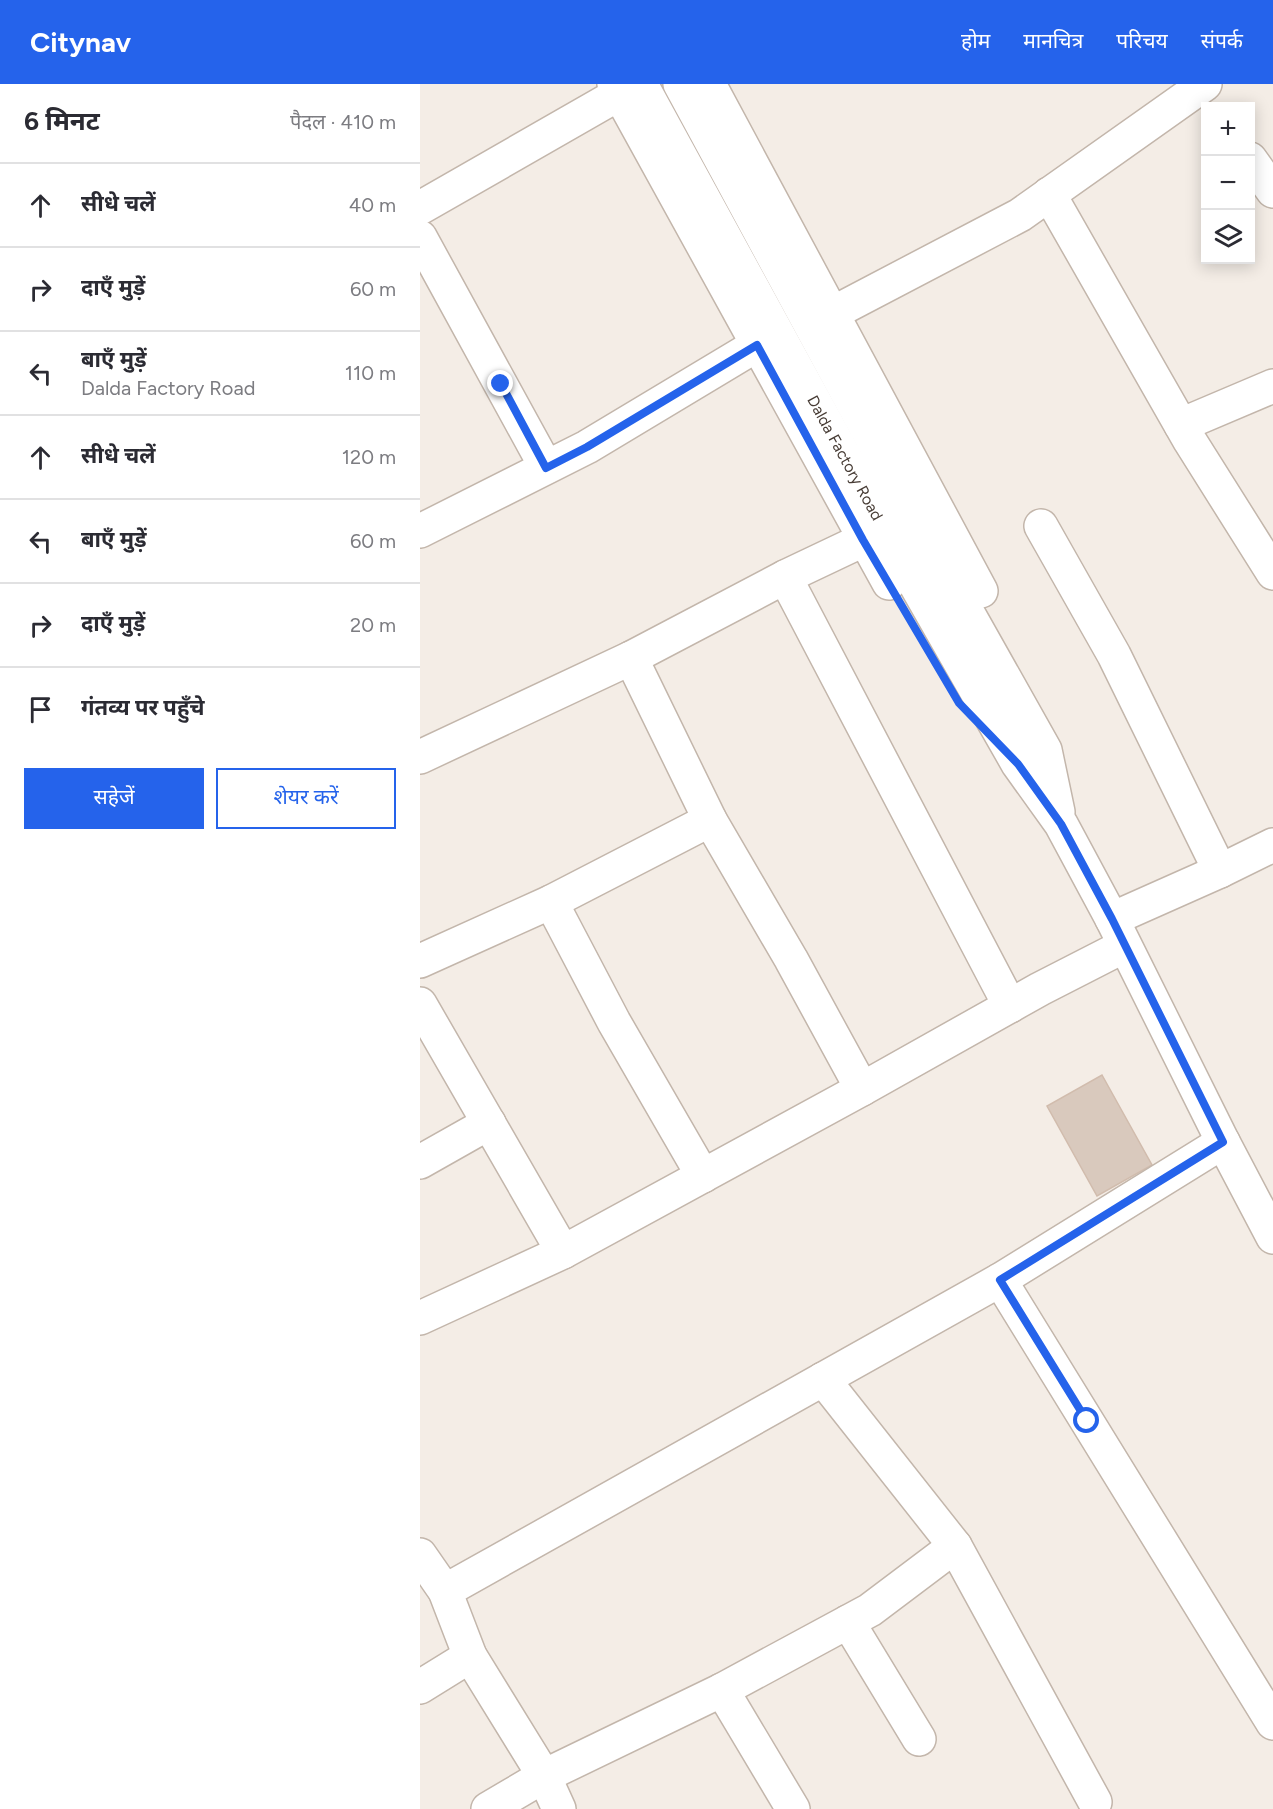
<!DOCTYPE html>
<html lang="hi">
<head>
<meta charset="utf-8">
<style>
	body { margin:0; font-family:Figtree,"Noto Sans Devanagari",sans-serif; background:#f2f2f3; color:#2b2b33 }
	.controls { position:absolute; right:18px; top:18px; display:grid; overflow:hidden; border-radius:0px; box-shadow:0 3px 15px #0003 }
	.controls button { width:54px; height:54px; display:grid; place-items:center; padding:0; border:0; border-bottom:2px solid #e1e1e2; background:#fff; color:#2b2b33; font:30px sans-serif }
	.stop { position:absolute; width:18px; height:18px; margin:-14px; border:4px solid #2563eb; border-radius:50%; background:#fff }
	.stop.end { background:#2563eb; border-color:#fff; box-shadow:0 2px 6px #0008 }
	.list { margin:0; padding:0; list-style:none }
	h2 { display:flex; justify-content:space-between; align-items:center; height:78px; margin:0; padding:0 24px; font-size:26px }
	h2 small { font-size:20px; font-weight:400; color:#7c7c81 }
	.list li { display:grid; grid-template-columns:39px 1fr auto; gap:18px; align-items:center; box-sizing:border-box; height:84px; padding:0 24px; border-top:2px solid #e1e1e2 }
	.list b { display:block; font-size:22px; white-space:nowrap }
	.list p { margin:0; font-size:20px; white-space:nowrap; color:#7c7c81 }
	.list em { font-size:20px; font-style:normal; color:#7c7c81 }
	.actions { display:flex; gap:12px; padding:18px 24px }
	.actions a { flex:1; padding:14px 0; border:2px solid #2563eb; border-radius:0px; text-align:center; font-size:21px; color:#2563eb }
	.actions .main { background:#2563eb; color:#fff }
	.icon { flex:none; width:33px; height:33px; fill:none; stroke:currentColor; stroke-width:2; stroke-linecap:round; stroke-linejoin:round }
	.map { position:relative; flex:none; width:853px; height:1725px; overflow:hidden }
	header { display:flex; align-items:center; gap:36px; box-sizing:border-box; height:84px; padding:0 30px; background:#2563eb; color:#fff }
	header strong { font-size:28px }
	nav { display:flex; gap:33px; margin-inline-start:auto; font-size:21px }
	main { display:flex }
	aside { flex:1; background:#fff }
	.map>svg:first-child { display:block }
</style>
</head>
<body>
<header>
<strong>Citynav</strong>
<nav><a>होम</a><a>मानचित्र</a><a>परिचय</a><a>संपर्क</a></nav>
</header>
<main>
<aside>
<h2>6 मिनट<small>पैदल · 410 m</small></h2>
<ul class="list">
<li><svg class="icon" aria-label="ahead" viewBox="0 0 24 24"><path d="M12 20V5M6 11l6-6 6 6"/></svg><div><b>सीधे चलें</b></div><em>40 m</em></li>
<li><svg class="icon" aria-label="right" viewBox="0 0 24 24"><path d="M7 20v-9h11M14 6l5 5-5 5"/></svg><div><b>दाएँ मुड़ें</b></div><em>60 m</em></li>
<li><svg class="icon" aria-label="left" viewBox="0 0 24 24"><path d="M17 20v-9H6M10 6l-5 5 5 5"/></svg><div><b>बाएँ मुड़ें</b><p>Dalda Factory Road</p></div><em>110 m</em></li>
<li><svg class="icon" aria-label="ahead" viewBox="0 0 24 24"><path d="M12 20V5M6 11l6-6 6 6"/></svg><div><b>सीधे चलें</b></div><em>120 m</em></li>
<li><svg class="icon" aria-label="left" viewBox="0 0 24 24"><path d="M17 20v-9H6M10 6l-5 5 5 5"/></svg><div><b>बाएँ मुड़ें</b></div><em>60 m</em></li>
<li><svg class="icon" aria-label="right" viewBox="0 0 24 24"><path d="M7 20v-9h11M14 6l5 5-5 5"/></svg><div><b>दाएँ मुड़ें</b></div><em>20 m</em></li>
<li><svg class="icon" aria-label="arrive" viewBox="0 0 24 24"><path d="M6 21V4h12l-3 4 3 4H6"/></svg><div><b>गंतव्य पर पहुँचे</b></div></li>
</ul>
<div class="actions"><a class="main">सहेजें</a><a>शेयर करें</a></div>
</aside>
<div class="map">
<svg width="853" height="1725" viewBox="0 0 853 1725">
	<rect width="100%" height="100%" fill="#f4ede6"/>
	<!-- building -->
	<polygon fill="#d9c9bd" stroke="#d1bcad" stroke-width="1.5" points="682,991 732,1081 677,1112 627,1022"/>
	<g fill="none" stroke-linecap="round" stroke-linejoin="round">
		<defs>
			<g id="minor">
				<polyline points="194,0 469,499"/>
				<path id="s1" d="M221,0l256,468 121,212 43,60 51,95 111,223 50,95"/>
				<polyline points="260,0 504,451 625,666 638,728"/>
				<polyline points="289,0 561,507"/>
				<polyline points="830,75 853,107"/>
				<polyline points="629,110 770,357 853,489"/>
				<polyline points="0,124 199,10"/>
				<polyline points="0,153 126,383"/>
				<polyline points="413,229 600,131 785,0"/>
				<polyline points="761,341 853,302"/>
				<polyline points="621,442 694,571 800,787"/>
				<polyline points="0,447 167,363 337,261"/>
				<polyline points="365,493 590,922"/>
				<polyline points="211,574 290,736 371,875 442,1005"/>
				<polyline points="0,673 211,574 365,493 443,456"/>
				<polyline points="131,818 194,938 283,1092"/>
				<polyline points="692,835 800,787 853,761"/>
				<polyline points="0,877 131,818 290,736"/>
				<polyline points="0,920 143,1168"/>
				<polyline points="0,1078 69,1039"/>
				<polyline points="580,1196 853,1639"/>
				<polyline points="0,1234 143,1168 442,1005 620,905 704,862"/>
				<polyline points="403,1295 535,1462"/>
				<polyline points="0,1471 25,1507 50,1572 124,1692 139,1725"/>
				<polyline points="25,1507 580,1196 803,1058"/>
				<polyline points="428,1538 499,1655"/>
				<polyline points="0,1603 50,1572"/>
				<polyline points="302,1606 373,1725"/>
				<polyline points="68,1725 124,1692 302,1606 450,1526 535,1462 675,1718"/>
			</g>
		</defs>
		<!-- minor casing -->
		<use href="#minor" stroke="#c3b6ab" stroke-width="36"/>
		<!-- minor -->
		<use href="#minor" stroke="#fff" stroke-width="33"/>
	</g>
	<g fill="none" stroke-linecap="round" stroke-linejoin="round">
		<!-- route -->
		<polyline stroke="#2563eb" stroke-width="8" points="81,300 126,384 167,363 337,261 443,456 539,619 598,680 641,740 692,835 803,1058 580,1196 667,1337"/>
	</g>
	<g text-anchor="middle" stroke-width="4.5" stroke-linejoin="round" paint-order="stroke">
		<!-- street labels -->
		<g font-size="16" fill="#473c35" stroke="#fff">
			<text dy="6" stroke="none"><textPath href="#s1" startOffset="426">Dalda Factory Road</textPath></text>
		</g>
	</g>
</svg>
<div class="controls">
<button>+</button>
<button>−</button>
<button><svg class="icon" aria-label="layers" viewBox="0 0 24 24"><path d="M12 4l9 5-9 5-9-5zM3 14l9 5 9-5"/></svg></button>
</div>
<div class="stop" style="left:667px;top:1337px"></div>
<div class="stop end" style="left:81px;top:300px"></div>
</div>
</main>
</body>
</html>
